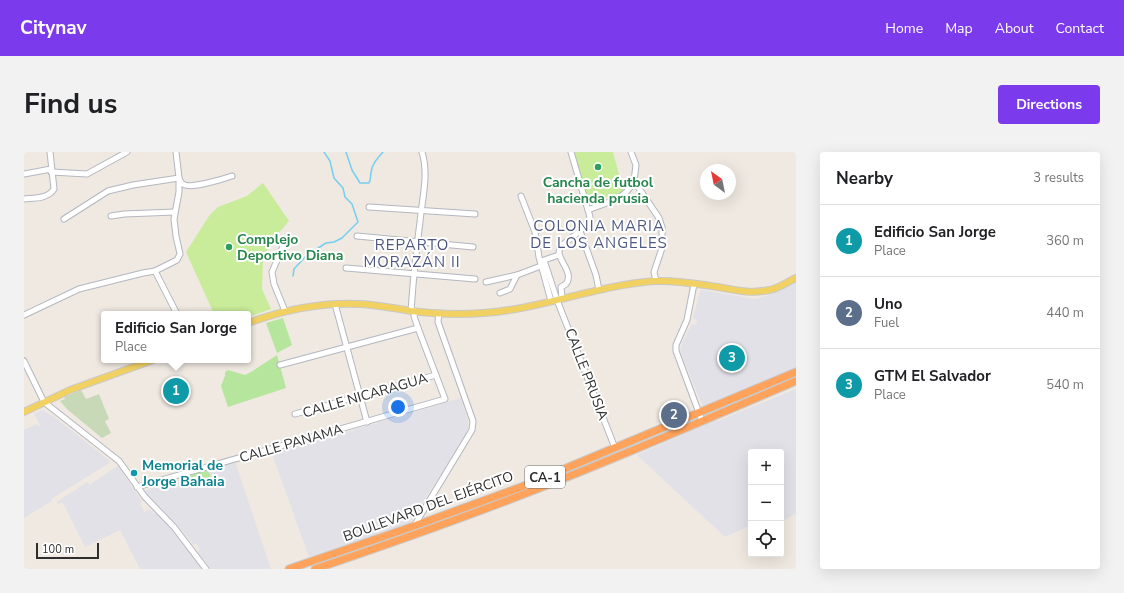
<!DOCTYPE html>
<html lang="en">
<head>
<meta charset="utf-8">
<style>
	body { margin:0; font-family:"Nunito Sans",sans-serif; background:#f2f2f2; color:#202124 }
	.controls { position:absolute; right:12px; bottom:12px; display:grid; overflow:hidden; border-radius:4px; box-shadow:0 4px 16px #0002 }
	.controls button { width:36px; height:36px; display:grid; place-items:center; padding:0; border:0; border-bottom:1px solid #e0e0e0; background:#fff; color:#202124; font:20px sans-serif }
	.compass { position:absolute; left:676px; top:12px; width:36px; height:36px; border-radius:50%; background:#fff; box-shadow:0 4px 16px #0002; rotate:327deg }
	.scale { position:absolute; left:12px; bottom:10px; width:63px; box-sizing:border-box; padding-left:4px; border:2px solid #2e2e2e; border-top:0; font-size:11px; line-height:14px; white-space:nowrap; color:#2e2e2e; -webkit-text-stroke:3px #fff; paint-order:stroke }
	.you { position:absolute; left:374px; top:255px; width:14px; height:14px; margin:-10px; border:3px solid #fff; border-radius:50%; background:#1a73e8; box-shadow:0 0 0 6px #1a73e833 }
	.badge { display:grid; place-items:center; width:26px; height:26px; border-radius:50%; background:#7c3aed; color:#fff; font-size:13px; font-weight:700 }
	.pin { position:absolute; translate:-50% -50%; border:2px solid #fff; box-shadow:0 1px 4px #0006 }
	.popup { position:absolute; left:77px; top:159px; width:150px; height:52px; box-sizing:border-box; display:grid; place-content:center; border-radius:4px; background:#fff; filter:drop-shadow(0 1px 3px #0005); font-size:13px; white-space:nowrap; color:#757577 }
	.popup b { font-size:15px; color:#202124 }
	.popup::after { content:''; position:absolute; left:50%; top:100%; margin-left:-8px; border:8px solid transparent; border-top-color:#fff }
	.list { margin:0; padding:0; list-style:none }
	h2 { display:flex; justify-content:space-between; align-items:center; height:52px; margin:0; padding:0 16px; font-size:17px }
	h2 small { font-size:13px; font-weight:400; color:#757577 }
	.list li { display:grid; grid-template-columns:26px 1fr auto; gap:12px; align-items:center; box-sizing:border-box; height:72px; padding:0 16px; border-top:1px solid #e0e0e0 }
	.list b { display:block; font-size:15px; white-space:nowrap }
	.list p { margin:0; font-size:13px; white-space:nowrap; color:#757577 }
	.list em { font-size:13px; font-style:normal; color:#757577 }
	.icon { flex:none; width:22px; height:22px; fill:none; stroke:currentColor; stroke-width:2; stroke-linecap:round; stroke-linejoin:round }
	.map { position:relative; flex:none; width:772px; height:417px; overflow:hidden; border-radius:4px }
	header { display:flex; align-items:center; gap:24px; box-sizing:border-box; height:56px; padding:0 20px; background:#7c3aed; color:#fff }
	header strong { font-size:19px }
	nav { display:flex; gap:22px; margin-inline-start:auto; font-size:14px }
	.intro { display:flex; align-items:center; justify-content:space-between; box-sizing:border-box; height:96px; padding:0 24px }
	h1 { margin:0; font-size:28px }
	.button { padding:10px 18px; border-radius:4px; background:#7c3aed; color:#fff; font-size:14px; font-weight:700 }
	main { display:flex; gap:24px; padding:0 24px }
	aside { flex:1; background:#fff; border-radius:4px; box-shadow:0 4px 16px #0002 }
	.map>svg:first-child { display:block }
</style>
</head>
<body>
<header>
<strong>Citynav</strong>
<nav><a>Home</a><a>Map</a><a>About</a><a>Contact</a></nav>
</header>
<div class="intro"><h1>Find us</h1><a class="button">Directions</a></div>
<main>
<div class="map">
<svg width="772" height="417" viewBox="0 0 772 417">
	<rect width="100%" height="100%" fill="#efe9e1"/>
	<!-- industrial -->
	<g fill="#e3e1e8">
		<polygon points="772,130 772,216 679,255 656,199 658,191 668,172 672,173 673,168 669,167 676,139 678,138 731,147 742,144"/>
		<polygon points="772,237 772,362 757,370 757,300 727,300 727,373 701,385 613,303 692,268 693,269"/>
		<polygon points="437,246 444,268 444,276 442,284 385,371 285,405 248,302"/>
		<polygon points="18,258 29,264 86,309 84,312 27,347 28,349 0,366 0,278 13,272 14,274 16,273 10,262"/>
		<polygon points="210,311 212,312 247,417 187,417 174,400 176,397 172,391 170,393 150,369 122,341 122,339 124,337"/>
		<polygon points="94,314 118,349 116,351 120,360 125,357 130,362 132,361 149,379 178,417 116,417 96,378 61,395 39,351 38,350 35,352 33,350 63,330 66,333 68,331"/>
	</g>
	<!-- green -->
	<g fill="#b6e59e">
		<polygon points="259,166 268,193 253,201 242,171"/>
		<polygon points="253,203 262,236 204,255 197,234 201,224 201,220 204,218 221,223 227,220"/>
		<polygon points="182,318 186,322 187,326 177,329 175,323 165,326 164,324"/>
	</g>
	<!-- cemetery -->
	<polygon fill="#c8d9b8" points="57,238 62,247 75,242 85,267 81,269 87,281 78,286 44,258 36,249 41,247 40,245"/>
	<!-- pitch -->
	<g fill="#c9ec9a">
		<polygon points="550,0 589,0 600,41 563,51"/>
		<polygon points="239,31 265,69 247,90 239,108 238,137 247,157 224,165 224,162 190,162 162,100 185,64 194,55 223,44"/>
	</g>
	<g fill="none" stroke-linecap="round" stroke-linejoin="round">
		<!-- stream -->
		<g stroke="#75cff0" stroke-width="1.5">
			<path d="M322,0l6,18 8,13h9c2,-4 1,-5 2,-10 0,-8 7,-15 12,-21"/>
			<polyline points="269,124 270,117 282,104 302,91 310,90 318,86 334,70 328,52 321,45 319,36 310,26 306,9 300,0"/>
		</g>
		<defs>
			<g id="minor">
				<polyline points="547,0 566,65 562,72 556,79 572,123 575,138"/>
				<polyline points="607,0 612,13 610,29 635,66 638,75 638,96 630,120 632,129"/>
				<polyline points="27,20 63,22 103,0"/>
				<polyline points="0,22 27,17"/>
				<polyline points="497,44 511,80 515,105 527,149"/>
				<path d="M0,47c10,-1 24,0 30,-10l-4,-37"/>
				<polyline points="345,55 451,62"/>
				<path d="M564,58c19,-8 37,-10 46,-29"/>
				<polyline points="87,64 100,62 151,60"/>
				<path d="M40,67l44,-28 25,-6 46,-7c1,3 2,6 6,7 9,3 38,-6 47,-9"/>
				<polyline points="333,84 449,95"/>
				<polyline points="535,103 520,108 533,148 591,296"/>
				<polyline points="322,116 451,127"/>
				<polyline points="131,119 153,162"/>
				<polyline points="462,130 493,123"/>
				<polyline points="670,132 663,168 652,193 652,199 678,269"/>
				<polyline points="476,141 486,137 493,123 517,114"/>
				<path d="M538,146l-1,-11 5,-3c8,-10 -6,-22 -7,-31 0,-2 1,-4 1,-6l20,-16"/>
				<polyline points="311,152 343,270"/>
				<polyline points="261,159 250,132 248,120 262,87"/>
				<path d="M387,159c2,-30 5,-59 9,-89 2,-23 9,-47 2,-70"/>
				<polyline points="0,163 55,137 119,121 131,119 153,108 156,102 152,84 150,67 155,40 155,26 152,0"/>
				<polyline points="0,209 20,250 95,309 121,345 150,375 182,417"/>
				<polyline points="256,213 394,176"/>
				<polyline points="271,262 412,223"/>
				<polyline points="113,335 421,247 394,176 390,164 391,159"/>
				<polyline points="390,374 448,278 449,269 414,170 415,161"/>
			</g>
			<g id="major">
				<path d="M224,171c35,-13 74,-21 112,-19 17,1 34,4 51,7 24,3 48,4 72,2 59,-4 114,-28 172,-32 21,-1 43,3 63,6 17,3 33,7 51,3 9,-1 18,-8 27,-12"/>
				<polyline points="0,260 46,238 129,208"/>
			</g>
			<g id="highway">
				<polyline points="265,417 390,374 497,335 772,220"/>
				<path d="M291,417c74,-25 148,-51 222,-80 87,-34 173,-71 259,-108"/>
			</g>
		</defs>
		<!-- minor casing -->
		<use href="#minor" stroke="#b4b7c1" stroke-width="7"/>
		<!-- major casing -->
		<use href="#major" stroke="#c9c9c9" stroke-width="8"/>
		<!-- highway casing -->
		<use href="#highway" stroke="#c9c9c9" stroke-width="9"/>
		<!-- minor -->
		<use href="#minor" stroke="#fff" stroke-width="5"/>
		<!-- major -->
		<use href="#major" stroke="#f2d163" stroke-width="6"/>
		<!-- highway -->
		<use href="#highway" stroke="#ffa35c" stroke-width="7"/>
	</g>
	<!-- markers -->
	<g fill="#2e9e5b" stroke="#fff" stroke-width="1.5">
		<circle cx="574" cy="15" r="4"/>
		<circle cx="205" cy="95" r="4"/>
	</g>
	<circle fill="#0f9aa8" stroke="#fff" stroke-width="1.5" cx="110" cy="321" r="4"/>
	<g text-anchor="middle" stroke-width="4" stroke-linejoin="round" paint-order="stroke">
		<!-- shield labels -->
		<rect fill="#fff" stroke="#6d6d6d" stroke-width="1" x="501" y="314" width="40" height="22" rx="3"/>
		<g font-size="13" font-weight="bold" fill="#2e2e2e">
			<text x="521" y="330">CA-1</text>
		</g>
		<!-- leisure labels -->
		<g font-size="14" font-weight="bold" fill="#27864d" stroke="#fff">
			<text x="574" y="35">Cancha de futbol<tspan x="574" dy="16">hacienda prusia</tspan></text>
			<text x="213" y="92" text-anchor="start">Complejo<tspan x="213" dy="16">Deportivo Diana</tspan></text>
		</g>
		<!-- street labels -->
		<g font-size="14" fill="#2e2e2e" stroke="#fff">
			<text transform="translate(563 222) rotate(69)" y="5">CALLE PRUSIA</text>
			<text transform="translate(341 243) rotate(-16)" y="5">CALLE NICARAGUA</text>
			<text transform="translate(267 291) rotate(-16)" y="5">CALLE PANAMA</text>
			<text transform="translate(404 354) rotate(-20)" y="5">BOULEVARD DEL EJÉRCITO</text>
		</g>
		<!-- culture labels -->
		<g font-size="14" font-weight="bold" fill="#0d838f" stroke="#fff" text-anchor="start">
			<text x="118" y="318">Memorial de<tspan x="118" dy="16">Jorge Bahaia</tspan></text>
		</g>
		<!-- neighbourhood labels -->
		<g font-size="15" letter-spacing="1" fill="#4d5680" stroke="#fff">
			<text x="575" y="79">COLONIA MARIA<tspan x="575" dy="17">DE LOS ANGELES</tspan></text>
			<text x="388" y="98">REPARTO<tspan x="388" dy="17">MORAZÁN II</tspan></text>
		</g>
	</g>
</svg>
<div class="controls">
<button>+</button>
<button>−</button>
<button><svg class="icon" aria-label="locate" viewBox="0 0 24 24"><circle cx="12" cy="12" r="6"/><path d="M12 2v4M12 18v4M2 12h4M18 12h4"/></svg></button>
</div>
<svg class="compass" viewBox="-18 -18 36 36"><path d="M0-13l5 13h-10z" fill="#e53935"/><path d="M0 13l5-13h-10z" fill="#757577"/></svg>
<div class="scale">100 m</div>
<div class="you"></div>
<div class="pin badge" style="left:152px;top:239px;background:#0f9aa8">1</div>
<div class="popup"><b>Edificio San Jorge</b>Place</div>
<div class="pin badge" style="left:650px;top:263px;background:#5c6f8a">2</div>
<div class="pin badge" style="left:708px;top:206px;background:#0f9aa8">3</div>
</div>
<aside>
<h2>Nearby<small>3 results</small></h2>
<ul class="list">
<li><span class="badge" style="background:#0f9aa8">1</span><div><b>Edificio San Jorge</b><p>Place</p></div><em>360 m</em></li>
<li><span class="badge" style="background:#5c6f8a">2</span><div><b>Uno</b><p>Fuel</p></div><em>440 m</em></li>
<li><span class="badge" style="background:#0f9aa8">3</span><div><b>GTM El Salvador</b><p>Place</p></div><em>540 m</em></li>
</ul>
</aside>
</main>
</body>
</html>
